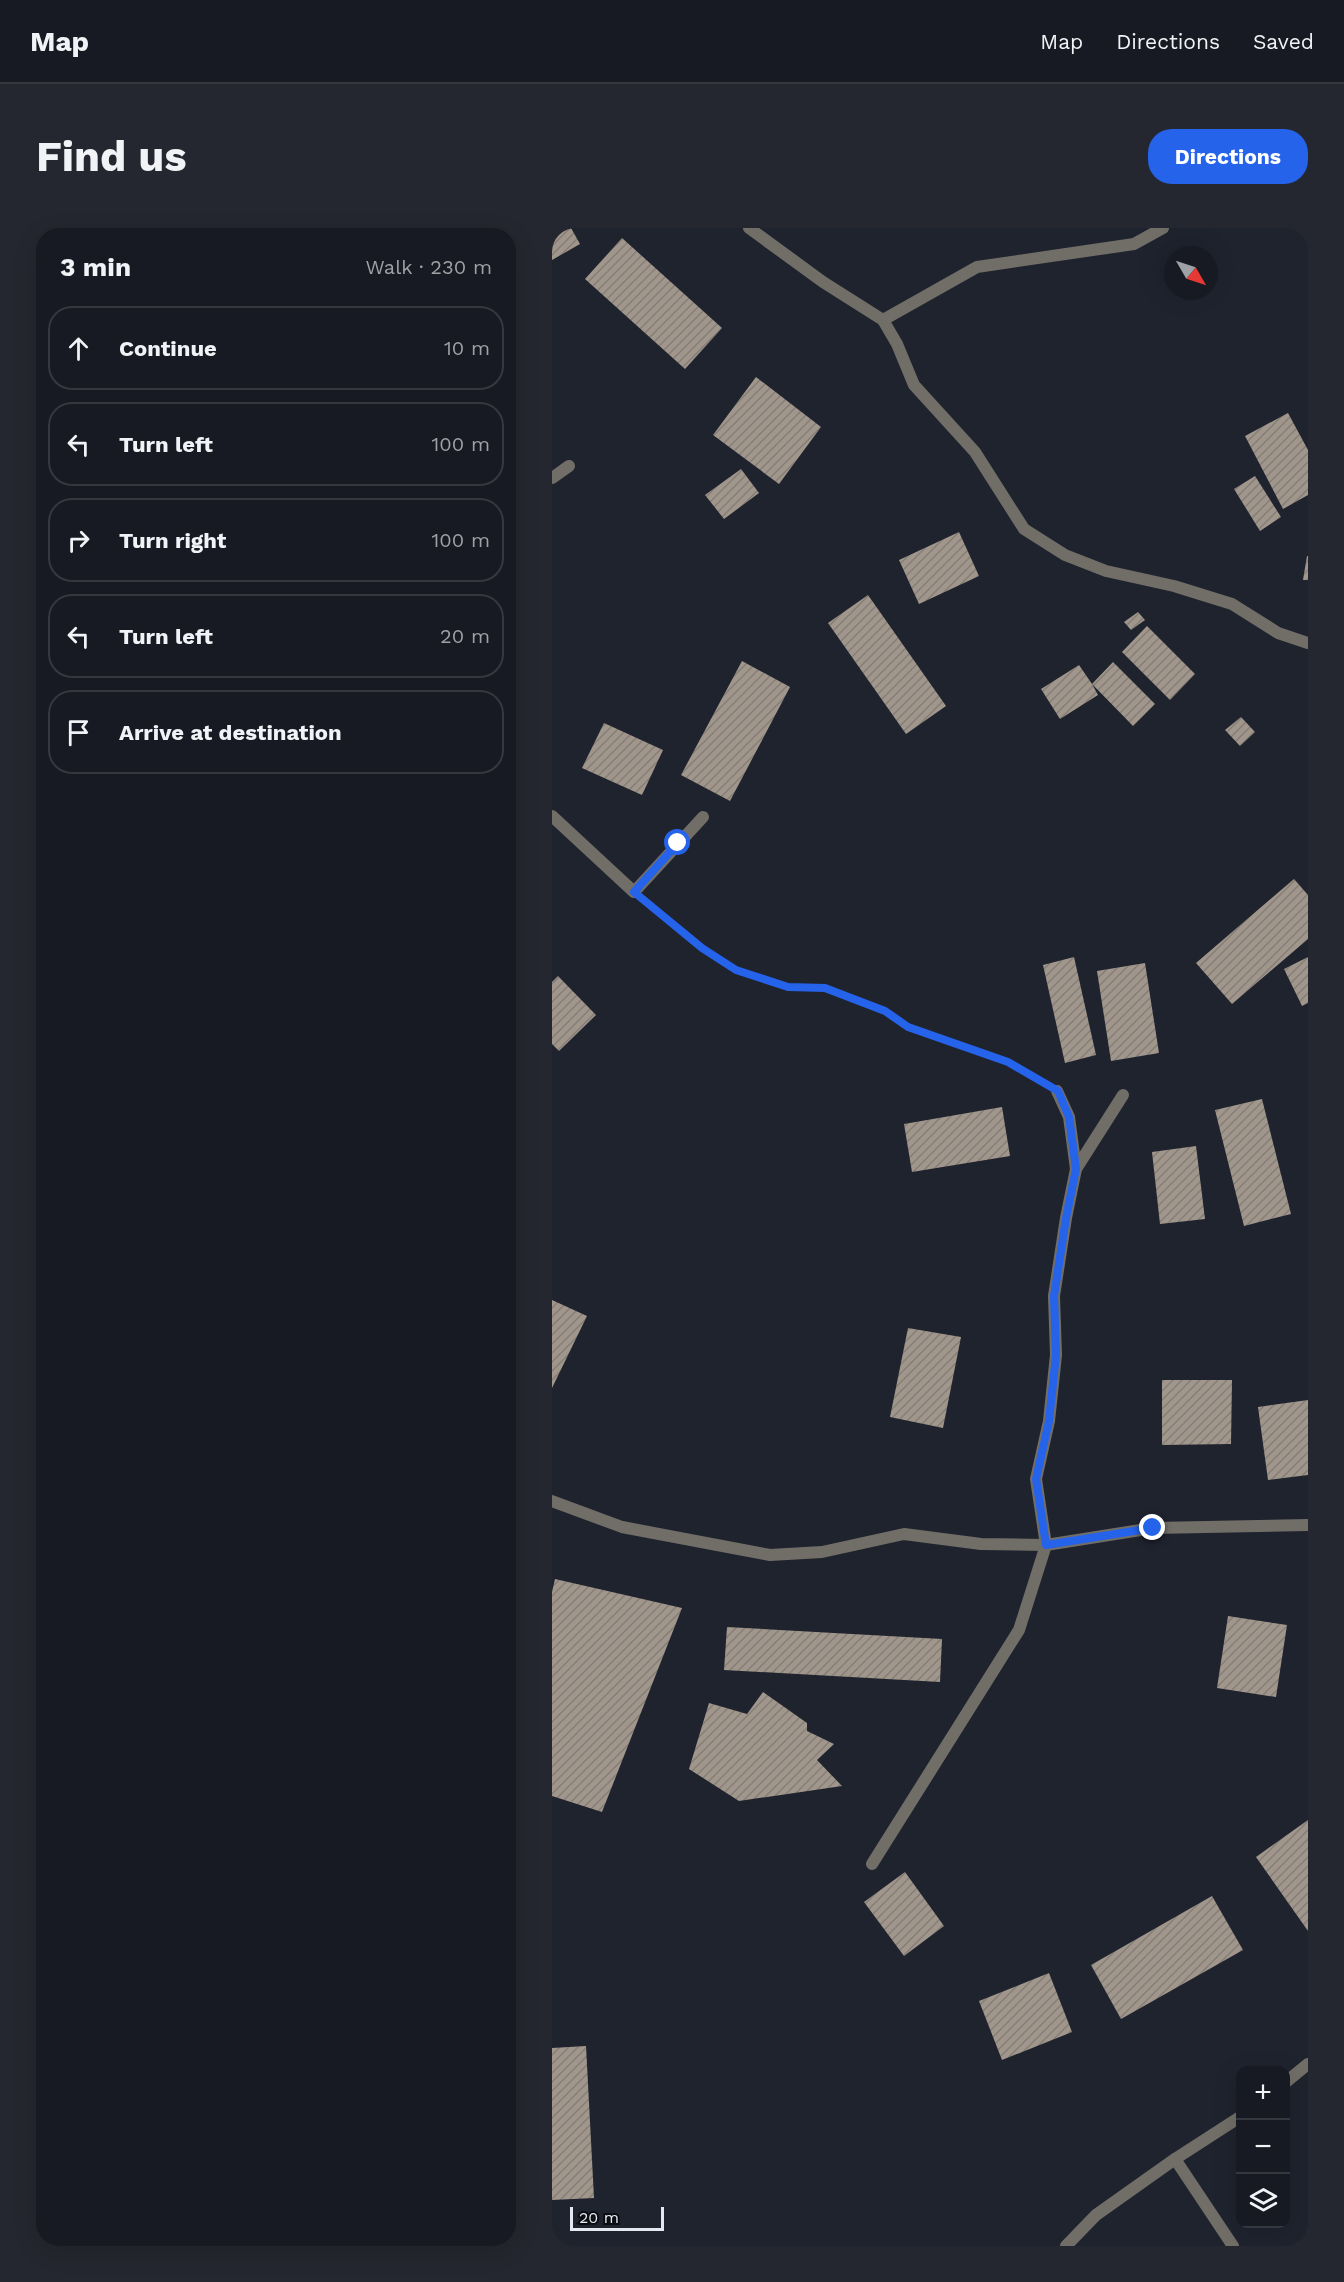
<!DOCTYPE html>
<html lang="en">
<head>
<meta charset="utf-8">
<style>
	body { margin:0; font-family:"Work Sans",sans-serif; background:#24272f; color:#f1f3f6 }
	.controls { position:absolute; right:18px; bottom:18px; display:grid; overflow:hidden; border-radius:12px; box-shadow:0 6px 24px #0002 }
	.controls button { width:54px; height:54px; display:grid; place-items:center; padding:0; border:0; border-bottom:2px solid #363840; background:#171a22; color:#f1f3f6; font:30px sans-serif }
	.compass { position:absolute; left:612px; top:18px; width:54px; height:54px; border-radius:50%; background:#171a22; box-shadow:0 6px 24px #0002; rotate:129deg }
	.scale { position:absolute; left:18px; bottom:15px; width:94px; box-sizing:border-box; padding-left:6px; border:3px solid #e5e8f0; border-top:0; font-size:16px; line-height:21px; white-space:nowrap; color:#e5e8f0; -webkit-text-stroke:4px #0a0c11; paint-order:stroke }
	.stop { position:absolute; width:18px; height:18px; margin:-14px; border:4px solid #2563eb; border-radius:50%; background:#fff }
	.stop.end { background:#2563eb; border-color:#fff; box-shadow:0 2px 6px #0008 }
	.list { margin:0; padding:0; list-style:none }
	h2 { display:flex; justify-content:space-between; align-items:center; height:78px; margin:0; padding:0 24px; font-size:26px }
	h2 small { font-size:20px; font-weight:400; color:#9ea1a5 }
	.list li { display:grid; grid-template-columns:39px 1fr auto; gap:18px; align-items:center; box-sizing:border-box; height:84px; margin:0 12px 12px; padding:0 12px; border:2px solid #363840; border-radius:24px }
	.list b { display:block; font-size:22px; white-space:nowrap }
	.list em { font-size:20px; font-style:normal; color:#9ea1a5 }
	.icon { flex:none; width:33px; height:33px; fill:none; stroke:currentColor; stroke-width:2; stroke-linecap:round; stroke-linejoin:round }
	.map { position:relative; flex:none; width:756px; height:2018px; overflow:hidden; border-radius:24px }
	header { display:flex; align-items:center; gap:36px; box-sizing:border-box; height:84px; padding:0 30px; background:#171a22; border-bottom:2px solid #363840 }
	header strong { font-size:28px }
	nav { display:flex; gap:33px; margin-inline-start:auto; font-size:21px }
	.intro { display:flex; align-items:center; justify-content:space-between; box-sizing:border-box; height:144px; padding:0 36px }
	h1 { margin:0; font-size:42px }
	.button { padding:15px 27px; border-radius:24px; background:#2563eb; color:#fff; font-size:21px; font-weight:700 }
	main { display:flex; gap:36px; padding:0 36px }
	aside { flex:1; background:#171a22; border-radius:24px; box-shadow:0 6px 24px #0002 }
	.map>svg:first-child { display:block }
</style>
</head>
<body>
<header>
<strong>Map</strong>
<nav><a>Map</a><a>Directions</a><a>Saved</a></nav>
</header>
<div class="intro"><h1>Find us</h1><a class="button">Directions</a></div>
<main>
<aside>
<h2>3 min<small>Walk · 230 m</small></h2>
<ul class="list">
<li><svg class="icon" aria-label="ahead" viewBox="0 0 24 24"><path d="M12 20V5M6 11l6-6 6 6"/></svg><div><b>Continue</b></div><em>10 m</em></li>
<li><svg class="icon" aria-label="left" viewBox="0 0 24 24"><path d="M17 20v-9H6M10 6l-5 5 5 5"/></svg><div><b>Turn left</b></div><em>100 m</em></li>
<li><svg class="icon" aria-label="right" viewBox="0 0 24 24"><path d="M7 20v-9h11M14 6l5 5-5 5"/></svg><div><b>Turn right</b></div><em>100 m</em></li>
<li><svg class="icon" aria-label="left" viewBox="0 0 24 24"><path d="M17 20v-9H6M10 6l-5 5 5 5"/></svg><div><b>Turn left</b></div><em>20 m</em></li>
<li><svg class="icon" aria-label="arrive" viewBox="0 0 24 24"><path d="M6 21V4h12l-3 4 3 4H6"/></svg><div><b>Arrive at destination</b></div></li>
</ul>
</aside>
<div class="map">
<svg width="756" height="2018" viewBox="0 0 756 2018">
	<defs>
		<pattern id="building-hatch" width="6" height="6" patternUnits="userSpaceOnUse" patternTransform="scale(1.5)"><rect width="6" height="6" fill="#a1968b"/><path d="M-1 1l2-2M0 6l6-6M5 7l2-2" fill="none" stroke="#857e77"/></pattern>
	</defs>
	<rect width="100%" height="100%" fill="#1f232e"/>
	<!-- building -->
	<g fill="url(#building-hatch)">
		<polygon points="0,0 19,0 28,16 0,32"/>
		<polygon points="70,10 170,100 133,141 33,51"/>
		<polygon points="204,149 269,199 227,256 161,207"/>
		<polygon points="736,185 756,222 756,267 731,281 693,208"/>
		<polygon points="189,241 207,265 172,291 153,267"/>
		<polygon points="703,248 729,289 708,303 682,261"/>
		<polygon points="407,304 427,348 367,376 347,332"/>
		<polygon points="755,328 756,328 756,352 751,352"/>
		<polygon points="316,367 394,478 354,506 276,395"/>
		<polygon points="586,384 593,392 579,402 572,394"/>
		<polygon points="595,398 643,446 618,472 570,424"/>
		<polygon points="190,433 238,459 178,573 129,547"/>
		<polygon points="561,434 603,476 581,498 540,456 546,467 508,491 489,461 527,437 540,456"/>
		<polygon points="689,489 703,504 688,518 673,502"/>
		<polygon points="52,495 111,522 90,567 30,540"/>
		<polygon points="742,651 756,667 756,711 680,776 644,735"/>
		<polygon points="522,729 544,827 513,835 491,737"/>
		<polygon points="756,729 756,775 750,778 732,741"/>
		<polygon points="593,735 607,825 559,833 545,743"/>
		<polygon points="6,748 44,787 7,823 0,816 0,754"/>
		<polygon points="710,871 739,986 692,998 663,882"/>
		<polygon points="450,879 458,928 360,944 352,896"/>
		<polygon points="644,918 653,991 608,996 600,924"/>
		<polygon points="0,1072 35,1088 0,1160"/>
		<polygon points="356,1100 409,1109 391,1200 338,1189"/>
		<polygon points="610,1152 680,1152 679,1216 610,1217"/>
		<polygon points="756,1172 756,1247 716,1252 706,1179"/>
		<polygon points="3,1351 130,1380 50,1584 0,1568 0,1364"/>
		<polygon points="676,1388 735,1397 724,1469 665,1460"/>
		<polygon points="175,1399 390,1411 388,1454 172,1442"/>
		<polygon points="211,1464 255,1495 255,1503 282,1516 265,1532 290,1558 187,1573 137,1541 157,1475 195,1486"/>
		<polygon points="756,1592 756,1703 704,1629"/>
		<polygon points="353,1644 392,1698 352,1728 312,1674"/>
		<polygon points="660,1668 691,1722 569,1791 539,1737"/>
		<polygon points="497,1745 520,1804 450,1832 427,1773"/>
		<polygon points="34,1818 42,1970 0,1972 0,1820"/>
	</g>
	<g fill="none" stroke-linecap="round" stroke-linejoin="round">
		<!-- path -->
		<polyline stroke="#6f727c" stroke-width="4" stroke-dasharray="3 4.5" stroke-linecap="butt" points="98,678 150,720 184,742 236,759 273,760 333,783 356,799 456,834 487,852"/>
		<!-- street -->
		<g stroke="#716e68" stroke-width="12">
			<polyline points="197,0 271,54 331,92 425,39 582,16 611,0"/>
			<polyline points="331,92 345,116 362,157 423,224 472,301 513,327 554,343 622,358 680,376 726,405 756,415"/>
			<polyline points="0,250 17,238"/>
			<polyline points="0,588 82,664 151,589"/>
			<polyline points="505,863 517,889 524,941"/>
			<polyline points="0,1273 70,1299 218,1327 270,1324 352,1306 429,1316 494,1317 601,1300 756,1297"/>
			<polyline points="320,1636 467,1402 494,1317 484,1251 497,1193 504,1127 502,1068 514,990 524,941 571,867"/>
			<polyline points="734,1854 756,1836"/>
			<polyline points="623,1931 681,2018"/>
			<polyline points="514,2018 544,1987 623,1931 688,1889"/>
		</g>
	</g>
	<g fill="none" stroke-linecap="round" stroke-linejoin="round">
		<!-- route -->
		<polyline stroke="#2563eb" stroke-width="8" points="126,615 82,664 150,720 184,742 236,759 273,760 333,783 356,799 456,834 506,863 517,889 524,941 514,990 502,1068 504,1127 497,1193 484,1251 494,1317 601,1300"/>
	</g>
</svg>
<div class="controls">
<button>+</button>
<button>−</button>
<button><svg class="icon" aria-label="layers" viewBox="0 0 24 24"><path d="M12 4l9 5-9 5-9-5zM3 14l9 5 9-5"/></svg></button>
</div>
<svg class="compass" viewBox="-18 -18 36 36"><path d="M0-13l5 13h-10z" fill="#e53935"/><path d="M0 13l5-13h-10z" fill="#9ea1a5"/></svg>
<div class="scale">20 m</div>
<div class="stop" style="left:126px;top:615px"></div>
<div class="stop end" style="left:601px;top:1300px"></div>
</div>
</main>
</body>
</html>
